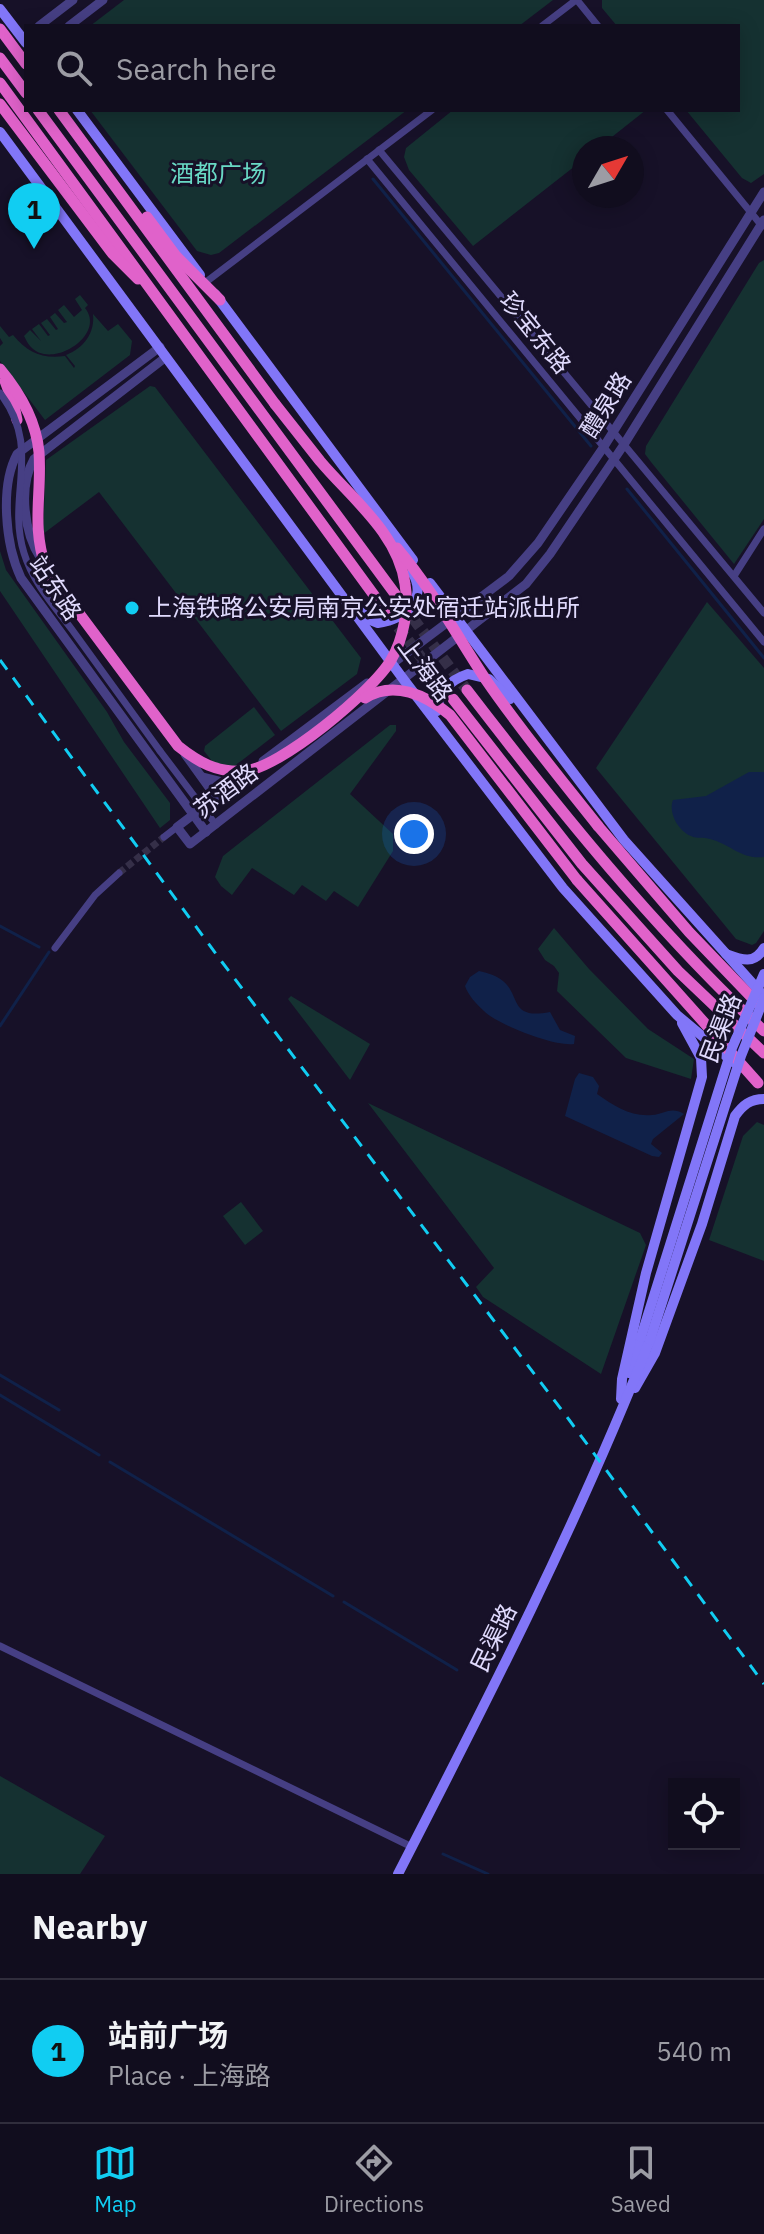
<!DOCTYPE html>
<html lang="en">
<head>
<meta charset="utf-8">
<style>
	body { margin:0; font-family:"IBM Plex Sans","Noto Sans SC",sans-serif; background:#1a1627; color:#f1f3f6 }
	.controls { position:absolute; right:24px; bottom:24px; display:grid; overflow:hidden; border-radius:0px; box-shadow:0 4px 20px #0003 }
	.controls button { width:72px; height:72px; display:grid; place-items:center; padding:0; border:0; border-bottom:2px solid #302d3c; background:#110d1e; color:#f1f3f6; font:40px sans-serif }
	.compass { position:absolute; left:572px; top:136px; width:72px; height:72px; border-radius:50%; background:#110d1e; box-shadow:0 4px 20px #0003; rotate:51deg }
	.you { position:absolute; left:414px; top:834px; width:28px; height:28px; margin:-20px; border:6px solid #fff; border-radius:50%; background:#1a73e8; box-shadow:0 0 0 12px #1a73e833 }
	.badge { display:grid; place-items:center; width:52px; height:52px; border-radius:50%; background:#11cdf2; color:#111; font-size:26px; font-weight:700 }
	.pin { position:absolute; translate:-50% -66px; filter:drop-shadow(0 2px 4px #0008) }
	.pin::after { content:''; position:absolute; top:42px; width:28px; height:24px; background:inherit; clip-path:polygon(0 0,100% 0,50% 100%) }
	.list { margin:0; padding:0; list-style:none }
	h2 { display:flex; justify-content:space-between; align-items:center; height:104px; margin:0; padding:0 32px; font-size:34px }
	h2 small { font-size:26px; font-weight:400; color:#9c9ca4 }
	.list li { display:grid; grid-template-columns:52px 1fr auto; gap:24px; align-items:center; box-sizing:border-box; height:144px; padding:0 32px; border-top:2px solid #302d3c }
	.list b { display:block; font-size:30px; white-space:nowrap }
	.list p { margin:0; font-size:26px; white-space:nowrap; color:#9c9ca4 }
	.list em { font-size:26px; font-style:normal; color:#9c9ca4 }
	.icon { flex:none; width:44px; height:44px; fill:none; stroke:currentColor; stroke-width:2; stroke-linecap:round; stroke-linejoin:round }
	.map { position:relative; flex:none; width:764px; height:1874px; overflow:hidden }
	.search { position:absolute; background:#110d1e; box-shadow:0 4px 20px #0003; left:24px; right:24px; top:24px; height:88px; display:flex; align-items:center; gap:20px; box-sizing:border-box; padding:0 28px; border-radius:0px; color:#9c9ca4; font-size:30px }
	.sheet { height:248px; background:#110d1e }
	nav { display:flex; justify-content:space-around; align-items:center; box-sizing:border-box; height:112px; border-top:2px solid #302d3c; background:#110d1e; font-size:22px; color:#9c9ca4 }
	nav a { display:grid; justify-items:center; gap:4px }
	nav .on { color:#11cdf2 }
	.map>svg:first-child { display:block }
</style>
</head>
<body>
<div class="map">
<svg width="764" height="1874" viewBox="0 0 764 1874">
	<rect width="100%" height="100%" fill="#171128"/>
	<!-- green -->
	<g fill="#153131">
		<polygon points="124,0 553,0 519,26 90,26"/>
		<polygon points="602,0 764,0 764,174 751,183 742,178 686,110 738,110 738,26 617,26 602,8"/>
		<polygon points="90,110 407,110 219,253 211,255 197,251"/>
		<polygon points="453,110 646,110 598,148 584,148 584,159 473,246 409,170 404,157 406,148"/>
		<polygon points="764,260 764,519 734,564 651,462 645,454 646,446 759,263"/>
		<path d="M80,295l8,10 -3,3c22,27 -34,63 -55,38 -3,-3 -4,-7 -6,-10l6,-6 11,11 -9,-12 7,-5 9,12 2,-1 -9,-12 6,-4 9,11 2,-1 -8,-12 5,-4 9,10 3,-1 -9,-12 6,-5 10,12 8,-7 -7,-11z"/>
		<path d="M93,314l15,17 10,-7 14,17 -2,14 -85,65 -45,-59v-15l3,-3 -3,-5v-12l9,11 4,-2c15,18 29,24 52,21l9,12 1,-2 -9,-11c18,-7 29,-22 27,-41z"/>
		<polygon points="150,386 155,387 361,658 357,674 281,731 99,492 43,534 46,460"/>
		<polygon points="0,551 6,570 107,712 124,742 170,803 170,820 160,828 0,591"/>
		<polygon points="707,602 764,668 764,931 756,943 752,945 736,939 596,768"/>
		<polygon points="254,707 275,735 223,775 204,751 205,746"/>
		<polygon points="390,725 396,725 396,731 350,794 393,834 393,851 358,907 334,891 326,901 302,885 294,895 252,868 232,895 221,886 215,877 223,856"/>
		<polygon points="554,928 589,969 648,1029 694,1059 691,1079 626,1058 557,991 559,973 554,966 545,960 538,949"/>
		<polygon points="291,996 370,1044 350,1080 288,999"/>
		<polygon points="368,1103 640,1233 646,1245 601,1374 483,1297 476,1287 494,1268"/>
		<polygon points="757,1122 764,1125 764,1261 709,1240 743,1136"/>
		<polygon points="241,1202 263,1231 245,1245 223,1216"/>
		<polygon points="0,1776 105,1836 80,1874 0,1874"/>
	</g>
	<!-- water -->
	<g fill="#102149">
		<path d="M749,772h15v85c-22,3 -34,-13 -54,-18 -6,-2 -13,0 -19,-3 -13,-5 -23,-24 -18,-36l33,-4z"/>
		<path d="M479,971c8,2 17,4 24,10 18,15 6,39 47,31l10,18 15,6 -1,8c-19,3 -76,-19 -90,-33 -7,-6 -16,-16 -19,-25l5,-9z"/>
		<path d="M579,1073l14,4 6,9 -2,8c17,12 34,23 55,21 13,-1 19,-9 32,-1l-31,25 -2,5 11,9 -3,4 -7,-1 -87,-40 10,-37z"/>
	</g>
	<g fill="none" stroke-linecap="round" stroke-linejoin="round">
		<!-- stream -->
		<g stroke="#102149" stroke-width="3">
			<polyline points="373,179 591,446"/>
			<polyline points="627,489 764,658"/>
			<polyline points="0,926 39,947"/>
			<polyline points="0,1026 49,952"/>
			<polyline points="0,1375 59,1410"/>
			<polyline points="0,1395 99,1455"/>
			<polyline points="110,1462 333,1596"/>
			<polyline points="344,1602 457,1670"/>
			<polyline points="443,1854 488,1874"/>
		</g>
		<!-- minor-tunnel -->
		<polyline stroke="#352f48" stroke-width="7" stroke-dasharray="7 3.5" stroke-linecap="butt" points="119,873 164,837"/>
		<!-- trunk-tunnel -->
		<g stroke="#352f48" stroke-width="11" stroke-dasharray="11 5.5" stroke-linecap="butt">
			<polyline points="403,605 467,690"/>
			<polyline points="388,614 450,695"/>
		</g>
		<!-- minor -->
		<g stroke="#463f84" stroke-width="7">
			<polyline points="577,0 598,26"/>
			<polyline points="542,26 576,0"/>
			<polyline points="667,110 762,226"/>
			<polyline points="379,150 764,613"/>
			<polyline points="367,159 764,642"/>
			<polyline points="206,282 432,110"/>
			<polyline points="734,576 764,529"/>
			<polyline points="160,751 216,825"/>
			<polyline points="164,837 177,827"/>
			<polyline points="55,948 95,895 119,873"/>
			<polyline points="0,1646 412,1847"/>
		</g>
		<!-- tertiary -->
		<g stroke="#463f84" stroke-width="9">
			<polyline points="39,26 73,0"/>
			<polyline points="69,26 103,0"/>
			<path d="M160,347l-143,107c-17,32 -12,90 4,124l185,254"/>
			<path d="M41,559c-17,-26 -23,-72 -7,-100l132,-102"/>
			<polyline points="388,667 509,576 538,543 603,448 764,192"/>
			<polyline points="185,754 216,797"/>
			<polyline points="263,761 367,683"/>
			<polyline points="252,770 177,827 190,844 526,584 550,554 623,446 764,220"/>
			<polyline points="203,777 223,782 235,782"/>
		</g>
		<!-- secondary -->
		<g stroke="#8276f8" stroke-width="10">
			<polyline points="0,9 26,43"/>
			<polyline points="77,110 200,275"/>
			<polyline points="0,132 404,680 563,888 677,1015 733,1062"/>
			<polyline points="215,294 413,560"/>
			<polyline points="430,583 624,840 761,993"/>
			<path d="M360,609l8,10 10,4c26,-3 51,-24 34,-51"/>
			<path d="M437,711c1,-19 13,-31 31,-37l21,5 21,20"/>
			<path d="M726,954c16,6 28,11 38,-6"/>
			<polyline points="629,1373 641,1337"/>
			<path d="M635,1388l20,-35 47,-129 33,-108c8,-11 15,-17 29,-17"/>
			<polyline points="621,1399 622,1379 646,1273 702,1077 701,1058 682,1023"/>
			<path d="M398,1874c90,-175 180,-351 252,-534"/>
		</g>
		<!-- trunk -->
		<g stroke="#e062ca" stroke-width="11">
			<polyline points="0,29 26,64"/>
			<polyline points="0,58 26,93"/>
			<polyline points="0,83 387,613"/>
			<polyline points="0,104 112,253 138,279"/>
			<polyline points="38,110 401,602"/>
			<polyline points="59,110 275,404"/>
			<polyline points="147,217 176,256 220,300"/>
			<polyline points="5,381 14,405 17,420"/>
			<path d="M467,690c92,120 187,238 297,341"/>
			<polyline points="453,699 582,864 678,971 764,1053"/>
			<polyline points="598,826 689,932 758,1004"/>
			<polyline points="577,880 758,1083"/>
		</g>
		<!-- rail -->
		<polyline stroke="#11cdf2" stroke-width="3" stroke-dasharray="12 10" stroke-linecap="butt" points="0,660 222,962 570,1421 764,1684"/>
		<!-- minor-bridge -->
		<path stroke="#463f84" stroke-width="7" d="M0,393c43,56 6,102 24,160 9,30 31,54 49,78 29,40 58,80 87,120"/>
		<!-- secondary-bridge -->
		<g stroke="#8276f8" stroke-width="10">
			<polyline points="641,1337 732,1048 764,974"/>
			<polyline points="650,1340 741,1056 764,998"/>
		</g>
		<!-- trunk-bridge -->
		<g stroke="#e062ca" stroke-width="11">
			<path d="M0,369c20,24 36,51 39,83 3,44 -8,72 7,117l132,177c20,16 39,27 66,25 35,-2 129,-80 147,-111 13,-22 18,-52 14,-76 -7,-51 -54,-86 -85,-123 -15,-19 -30,-38 -45,-57"/>
			<path d="M397,548c35,41 60,88 89,132 35,51 74,98 112,146"/>
			<path d="M365,698c29,-18 61,-3 85,17l127,165"/>
		</g>
	</g>
	<!-- markers -->
	<circle fill="#11cdf2" stroke="#171128" stroke-width="3" cx="132" cy="608" r="8"/>
	<g text-anchor="middle" stroke-width="6" stroke-linejoin="round" paint-order="stroke">
		<!-- park labels -->
		<g font-size="24" fill="#69dac6" stroke="#171128">
			<text x="218" y="182">酒都广场</text>
		</g>
		<!-- street labels -->
		<g font-size="24" fill="#e0dafd" stroke="#171128">
			<text transform="translate(535 333) rotate(51)" y="8">珍宝东路</text>
			<text transform="translate(606 405) rotate(-58)" y="8">醴泉路</text>
			<text transform="translate(55 588) rotate(56)" y="8">站东路</text>
			<text transform="translate(425 670) rotate(53)" y="8">上海路</text>
			<text transform="translate(226 791) rotate(-37)" y="8">苏酒路</text>
			<text transform="translate(721 1028) rotate(-69)" y="8">民渠路</text>
			<text transform="translate(494 1638) rotate(-64)" y="8">民渠路</text>
		</g>
		<!-- poi labels -->
		<g font-size="24" fill="#e0dafd" stroke="#171128" text-anchor="start">
			<text x="148" y="616">上海铁路公安局南京公安处宿迁站派出所</text>
		</g>
	</g>
</svg>
<div class="controls">
<button><svg class="icon" aria-label="locate" viewBox="0 0 24 24"><circle cx="12" cy="12" r="6"/><path d="M12 2v4M12 18v4M2 12h4M18 12h4"/></svg></button>
</div>
<svg class="compass" viewBox="-18 -18 36 36"><path d="M0-13l5 13h-10z" fill="#e53935"/><path d="M0 13l5-13h-10z" fill="#9c9ca4"/></svg>
<div class="you"></div>
<div class="pin badge" style="left:34px;top:249px">1</div>
<div class="search"><svg class="icon" aria-label="search" viewBox="0 0 24 24"><circle cx="10" cy="10" r="6"/><path d="M15 15l6 6"/></svg>Search here</div>
</div>
<section class="sheet">
<h2>Nearby<small></small></h2>
<ul class="list">
<li><span class="badge">1</span><div><b>站前广场</b><p>Place · 上海路</p></div><em>540 m</em></li>
</ul>
</section>
<nav>
<a class="on"><svg class="icon" aria-label="map" viewBox="0 0 24 24"><path d="M3 6l6-2 6 2 6-2v14l-6 2-6-2-6 2zM9 4v14M15 6v14"/></svg>Map</a>
<a><svg class="icon" aria-label="directions" viewBox="0 0 24 24"><path d="M12 3l9 9-9 9-9-9zM9 14v-3h6M13 9l2 2-2 2"/></svg>Directions</a>
<a><svg class="icon" aria-label="saved" viewBox="0 0 24 24"><path d="M7 4h10v16l-5-4-5 4z"/></svg>Saved</a>
</nav>
</body>
</html>
